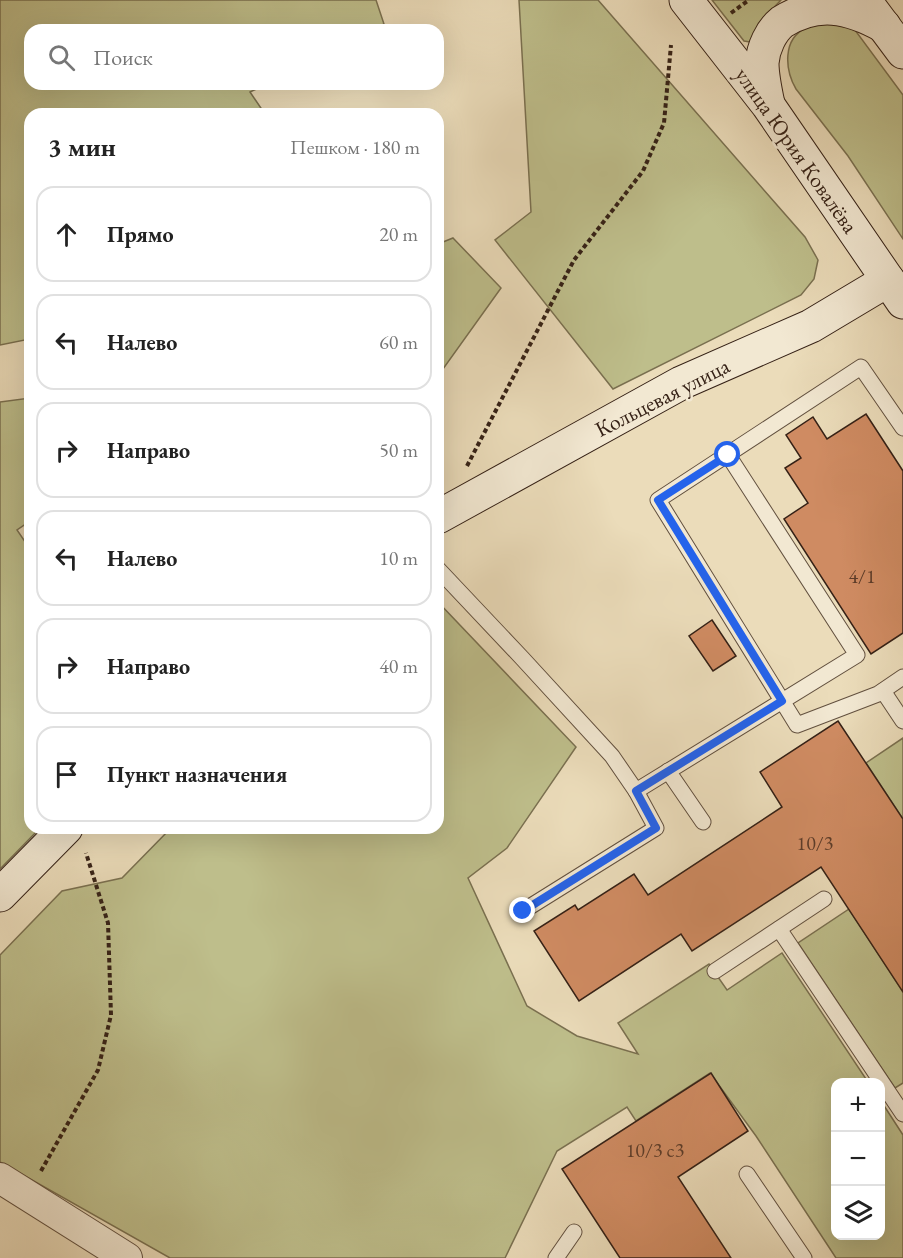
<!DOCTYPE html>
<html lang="ru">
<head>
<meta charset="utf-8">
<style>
	body { margin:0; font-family:"EB Garamond",serif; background:#f2f2f2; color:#222 }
	.controls { position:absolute; right:18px; bottom:18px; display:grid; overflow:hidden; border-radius:12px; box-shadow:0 6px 24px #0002 }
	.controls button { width:54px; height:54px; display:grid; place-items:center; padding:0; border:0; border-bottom:2px solid #e0e0e0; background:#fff; color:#222; font:30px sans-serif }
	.stop { position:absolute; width:18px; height:18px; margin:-14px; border:4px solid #2563eb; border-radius:50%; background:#fff }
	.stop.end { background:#2563eb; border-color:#fff; box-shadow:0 2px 6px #0008 }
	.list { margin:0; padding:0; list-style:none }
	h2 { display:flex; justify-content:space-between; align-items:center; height:78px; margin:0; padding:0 24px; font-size:26px }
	h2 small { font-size:20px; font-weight:400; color:#767676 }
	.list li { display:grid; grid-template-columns:39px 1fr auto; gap:18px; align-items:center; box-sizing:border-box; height:96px; margin:0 12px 12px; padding:0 12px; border:2px solid #e0e0e0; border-radius:18px }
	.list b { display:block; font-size:22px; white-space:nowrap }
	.list em { font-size:20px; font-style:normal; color:#767676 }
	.icon { flex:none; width:33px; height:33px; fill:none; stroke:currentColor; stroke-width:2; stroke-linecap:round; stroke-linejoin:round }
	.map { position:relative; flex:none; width:903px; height:1258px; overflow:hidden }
	.search { position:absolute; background:#fff; box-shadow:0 6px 24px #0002; left:24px; top:24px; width:420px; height:66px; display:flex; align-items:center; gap:15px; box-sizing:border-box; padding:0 21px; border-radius:18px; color:#767676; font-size:22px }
	.panel { position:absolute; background:#fff; box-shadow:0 6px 24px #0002; left:24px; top:108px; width:420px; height:726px; border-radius:18px }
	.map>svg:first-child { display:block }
</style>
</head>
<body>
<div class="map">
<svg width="903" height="1258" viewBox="0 0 903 1258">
	<rect width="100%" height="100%" fill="#ebdcba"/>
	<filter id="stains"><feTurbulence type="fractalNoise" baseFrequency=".00333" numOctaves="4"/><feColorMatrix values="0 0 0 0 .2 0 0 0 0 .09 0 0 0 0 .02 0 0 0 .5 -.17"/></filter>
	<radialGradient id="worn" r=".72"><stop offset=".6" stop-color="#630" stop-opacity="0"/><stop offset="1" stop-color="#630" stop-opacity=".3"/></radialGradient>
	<!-- green -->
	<g fill="#bebe8b" stroke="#7a7050" stroke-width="1.5">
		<polygon points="0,0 376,0 384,24 372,30 30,30 30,84 267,84 250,92 265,114 30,114 30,339 0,345"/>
		<polygon points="519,0 598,0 805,237 818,260 814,279 801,295 613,389 495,240 531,212"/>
		<polygon points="712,0 781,0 763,19 750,42 744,41"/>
		<path d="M830,20l25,10 48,65v144l-55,-83 -52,-67c-11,-19 -14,-50 10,-61 7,-4 16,-5 24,-8z"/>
		<polygon points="453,238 501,288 438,376 438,244"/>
		<polygon points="30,398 30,521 17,530 30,549 30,828 40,828 0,869 0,402"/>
		<polygon points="438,602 576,747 507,848 468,878 527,1006 577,1036 638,1054 618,1023 709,964 727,990 782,953 868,1082 836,1082 836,1236 880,1236 881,1101 903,1135 903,1258 836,1258 756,1136 710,1073 636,1121 627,1107 557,1151 505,1258 170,1258 0,1162 0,955 62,891 122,878 171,828 438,828"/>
		<polygon points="903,738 903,819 866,763"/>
		<polygon points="849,909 903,992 903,1083 895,1088 798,943"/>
	</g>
	<!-- building -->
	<g fill="#cf8b62" stroke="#352116" stroke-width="1.5">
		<polygon points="866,414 903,471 903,633 871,654 784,519 808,503 785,468 801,458 786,435 813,417 827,439"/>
		<polygon points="712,620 736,656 713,671 689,636"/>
		<polygon points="838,721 903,819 903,992 821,867 692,951 681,934 579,1001 534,931 575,905 578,910 634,874 648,895 782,807 760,772"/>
		<polygon points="711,1073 748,1131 678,1177 731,1258 620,1258 562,1169"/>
	</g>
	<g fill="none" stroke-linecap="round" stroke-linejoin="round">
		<defs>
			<g id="lane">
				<polyline points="903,428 861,367 658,500 797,725 878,694 903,677"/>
				<polyline points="438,569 522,658 612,756 636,791 656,828 523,911"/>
				<polyline points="883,691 903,721"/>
				<polyline points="668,771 703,822"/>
				<polyline points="636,791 857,655 728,455"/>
				<polyline points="779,929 903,1114"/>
				<polyline points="715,971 824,899"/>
				<polyline points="747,1174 804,1258"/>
				<polyline points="556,1258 574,1232"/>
			</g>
			<polyline id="street" points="0,1178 127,1258"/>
			<g id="secondary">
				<polyline points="686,0 768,105 903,302"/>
				<polyline points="871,9 903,52"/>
				<path d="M768,104c-3,-14 -6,-28 -6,-41 1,-15 9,-32 20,-41 35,-22 66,-16 102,4"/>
				<polyline points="438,517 681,383 811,326 888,280"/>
				<polyline points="0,895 66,828"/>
			</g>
		</defs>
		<!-- lane casing -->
		<use href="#lane" stroke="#62503f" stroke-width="17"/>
		<!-- street casing -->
		<use href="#street" stroke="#62503f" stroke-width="32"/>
		<!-- secondary casing -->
		<use href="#secondary" stroke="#352116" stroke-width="35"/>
		<!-- path -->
		<g stroke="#352116" stroke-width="4" stroke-dasharray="4.5 3" stroke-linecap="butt">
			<polyline points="731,13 749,0"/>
			<polyline points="467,466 574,260 643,171 664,123 671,45"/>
			<polyline points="41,1171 98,1070 111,1015 108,923 86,853"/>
		</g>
		<!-- lane -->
		<use href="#lane" stroke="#f2e8d2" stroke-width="15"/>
		<!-- street -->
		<use href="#street" stroke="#f2e8d2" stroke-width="30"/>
		<!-- secondary -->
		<use href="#secondary" stroke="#f2e8d2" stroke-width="33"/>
	</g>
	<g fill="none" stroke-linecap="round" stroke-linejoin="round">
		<!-- route -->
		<polyline stroke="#2563eb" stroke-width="8" points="523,911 656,828 636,791 782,701 658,500 728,455"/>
	</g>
	<g text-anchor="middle" stroke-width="5" stroke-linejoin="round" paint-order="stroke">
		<!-- number labels -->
		<g font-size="20" fill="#5c3c29">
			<text x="862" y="583">4/1</text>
			<text x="815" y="850">10/3</text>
			<text x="655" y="1157">10/3 с3</text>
		</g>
		<!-- street labels -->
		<g font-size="22" fill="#352116" stroke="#f2e8d2">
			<text transform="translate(797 150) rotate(55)" y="8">улица Юрия Ковалёва</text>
			<text transform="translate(662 397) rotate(-27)" y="8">Кольцевая улица</text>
		</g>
	</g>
	<rect width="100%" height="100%" filter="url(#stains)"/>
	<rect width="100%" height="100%" fill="url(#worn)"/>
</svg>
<div class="controls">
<button>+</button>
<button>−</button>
<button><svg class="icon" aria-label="layers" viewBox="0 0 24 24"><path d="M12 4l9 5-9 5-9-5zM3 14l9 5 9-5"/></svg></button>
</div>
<div class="stop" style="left:728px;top:455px"></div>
<div class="stop end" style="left:523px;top:911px"></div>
<div class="search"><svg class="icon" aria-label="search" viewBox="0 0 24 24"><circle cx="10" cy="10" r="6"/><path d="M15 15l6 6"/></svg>Поиск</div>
<section class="panel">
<h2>3 мин<small>Пешком · 180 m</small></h2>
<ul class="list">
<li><svg class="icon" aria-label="ahead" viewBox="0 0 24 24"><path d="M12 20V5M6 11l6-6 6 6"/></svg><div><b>Прямо</b></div><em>20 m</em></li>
<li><svg class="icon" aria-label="left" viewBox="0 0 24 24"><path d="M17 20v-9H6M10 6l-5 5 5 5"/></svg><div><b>Налево</b></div><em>60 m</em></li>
<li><svg class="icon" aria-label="right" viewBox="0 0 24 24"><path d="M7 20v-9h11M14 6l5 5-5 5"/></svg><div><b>Направо</b></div><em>50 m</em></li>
<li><svg class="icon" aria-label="left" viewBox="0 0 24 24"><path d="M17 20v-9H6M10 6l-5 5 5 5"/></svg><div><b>Налево</b></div><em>10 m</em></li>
<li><svg class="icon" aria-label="right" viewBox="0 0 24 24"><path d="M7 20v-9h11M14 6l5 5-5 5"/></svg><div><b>Направо</b></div><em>40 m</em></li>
<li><svg class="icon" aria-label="arrive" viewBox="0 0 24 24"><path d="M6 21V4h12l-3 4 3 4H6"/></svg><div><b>Пункт назначения</b></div></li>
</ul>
</section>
</div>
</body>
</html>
